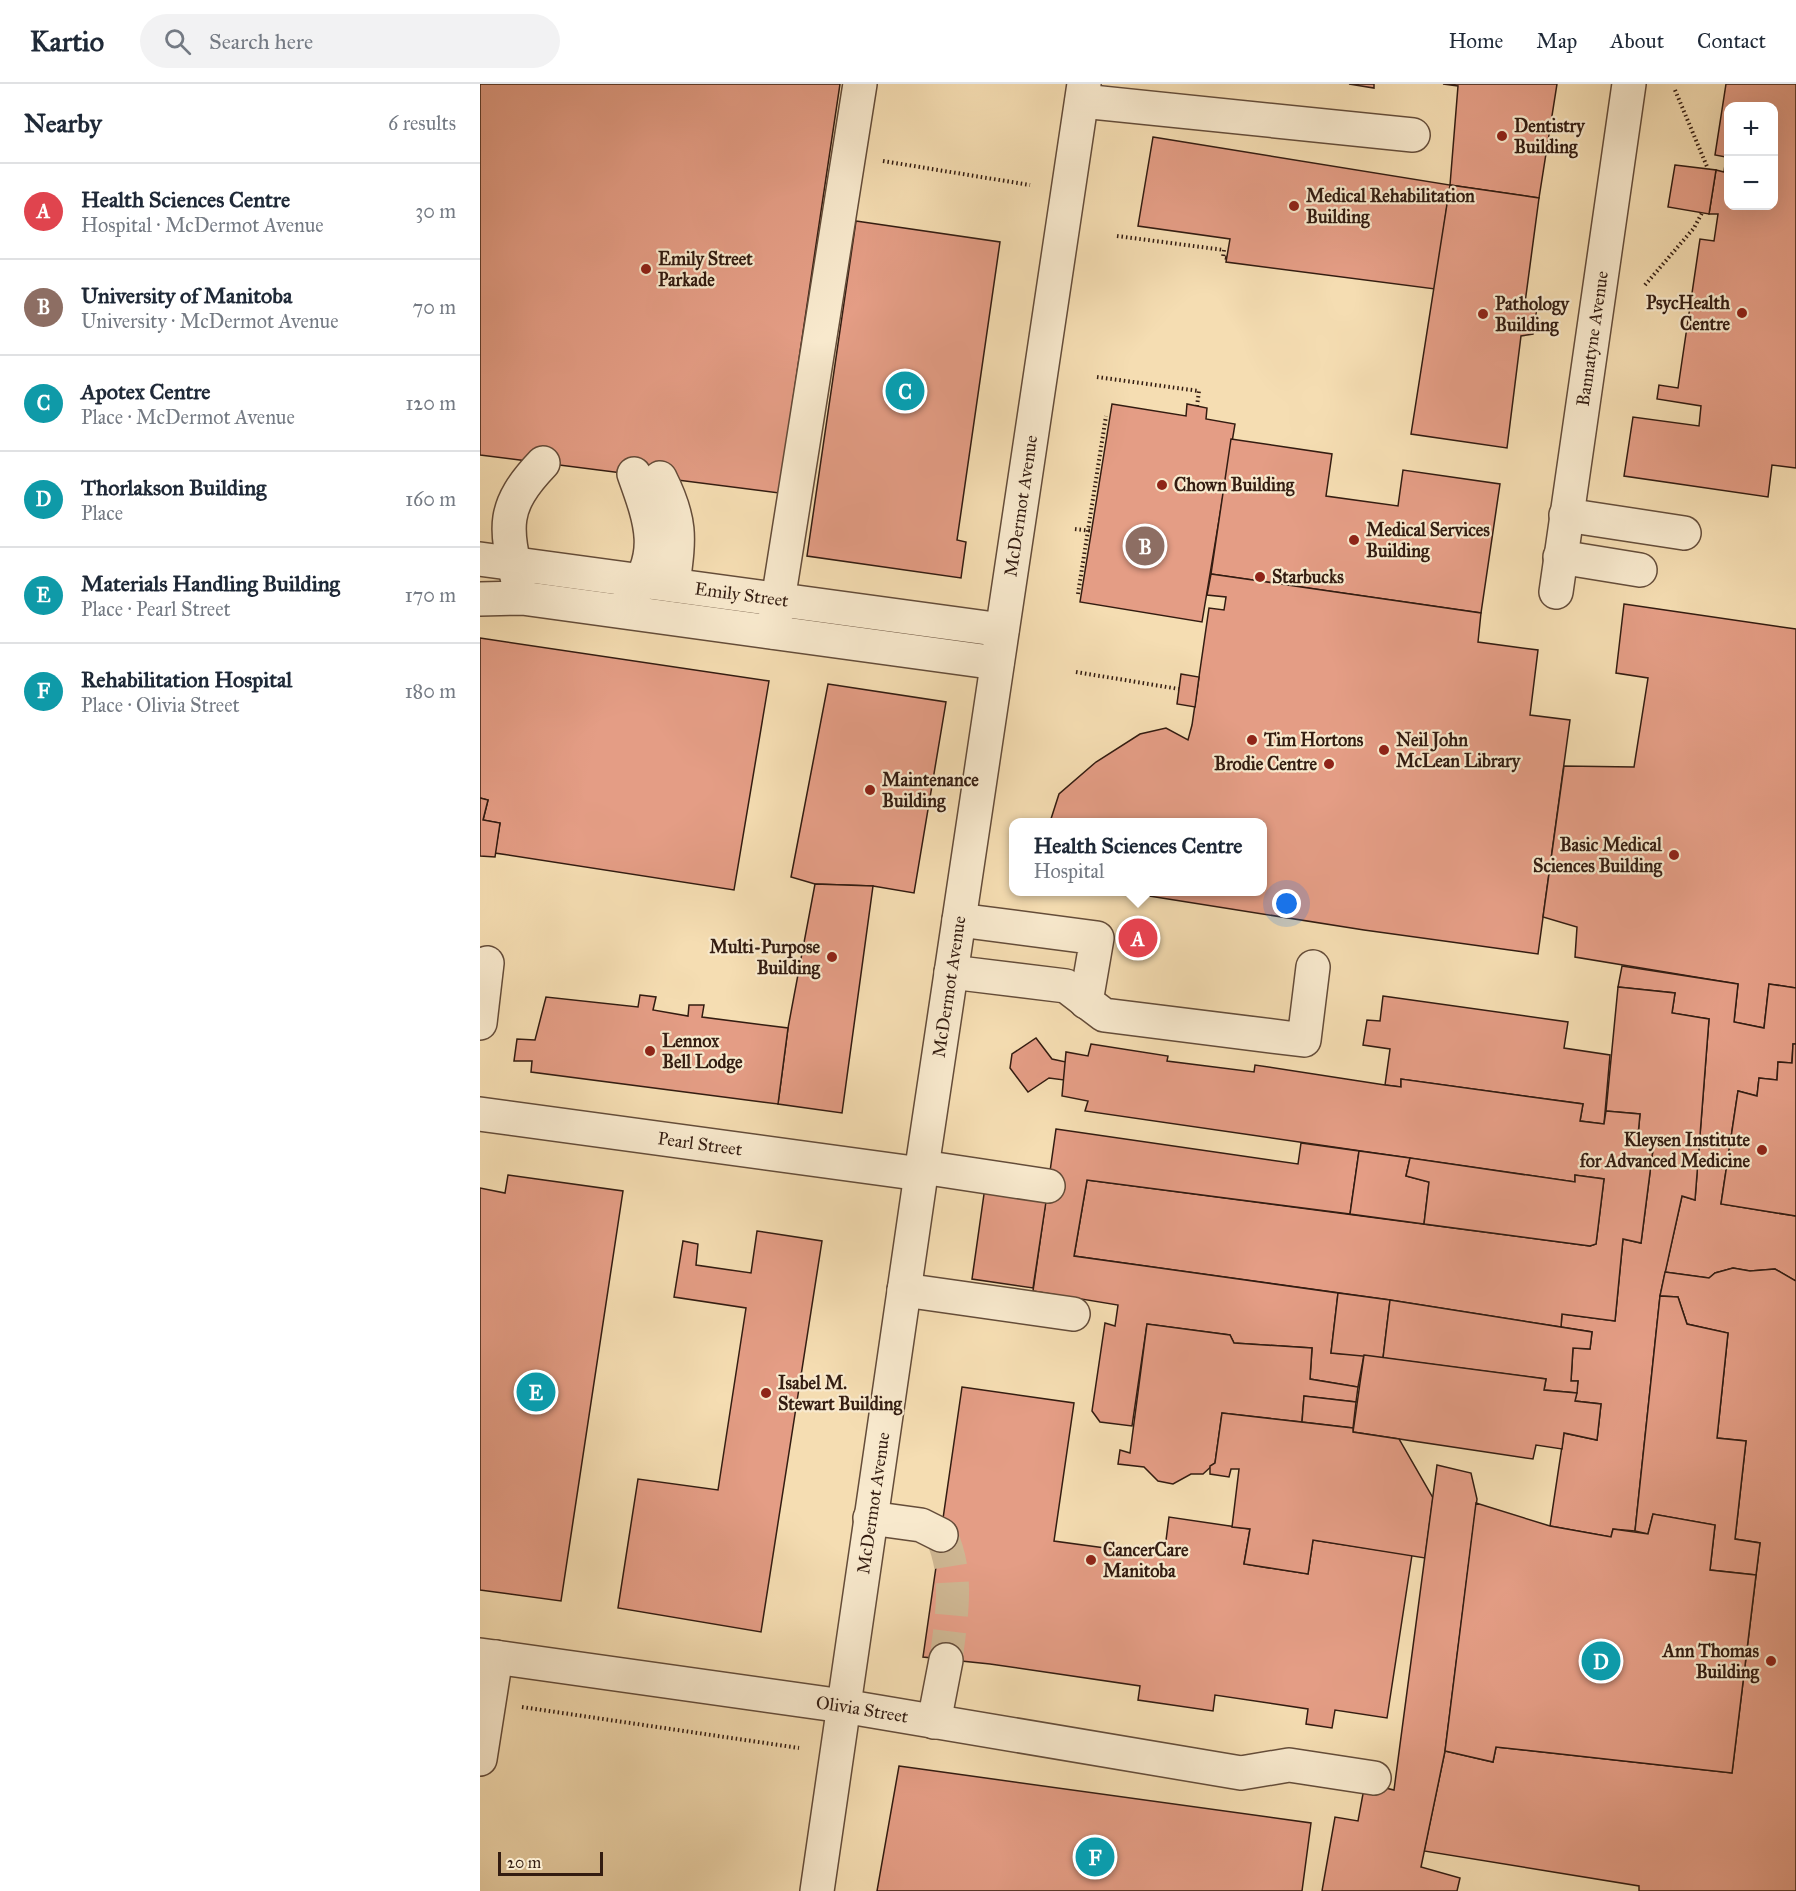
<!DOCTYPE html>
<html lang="en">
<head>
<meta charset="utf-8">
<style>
	body { margin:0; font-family:"IM FELL Great Primer",serif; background:#f2f2f3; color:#1f2937 }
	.controls { position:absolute; right:18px; top:18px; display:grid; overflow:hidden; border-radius:12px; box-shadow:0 6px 24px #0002 }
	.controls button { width:54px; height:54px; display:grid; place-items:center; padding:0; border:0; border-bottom:2px solid #e0e1e3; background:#fff; color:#1f2937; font:30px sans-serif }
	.scale { position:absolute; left:18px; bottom:15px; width:105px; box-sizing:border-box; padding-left:6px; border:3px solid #331c11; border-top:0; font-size:16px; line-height:21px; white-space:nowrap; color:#331c11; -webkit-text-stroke:4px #f8e9cd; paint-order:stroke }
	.you { position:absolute; left:807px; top:820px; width:21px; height:21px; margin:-15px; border:4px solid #fff; border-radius:50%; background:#1a73e8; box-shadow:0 0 0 9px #1a73e833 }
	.badge { display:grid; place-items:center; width:39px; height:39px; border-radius:50%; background:#111827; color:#fff; font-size:20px; font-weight:700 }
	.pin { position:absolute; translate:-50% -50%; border:3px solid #fff; box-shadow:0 2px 6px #0006 }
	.popup { position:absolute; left:529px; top:734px; width:258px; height:78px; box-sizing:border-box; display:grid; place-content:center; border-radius:12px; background:#fff; filter:drop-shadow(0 2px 4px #0005); font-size:20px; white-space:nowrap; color:#747a83 }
	.popup b { font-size:22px; color:#1f2937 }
	.popup::after { content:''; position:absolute; left:50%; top:100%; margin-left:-12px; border:12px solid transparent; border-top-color:#fff }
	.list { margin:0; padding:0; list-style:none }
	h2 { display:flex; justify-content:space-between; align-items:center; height:78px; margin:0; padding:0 24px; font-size:26px }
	h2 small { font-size:20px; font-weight:400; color:#747a83 }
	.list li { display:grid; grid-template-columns:39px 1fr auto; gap:18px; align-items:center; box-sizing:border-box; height:96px; padding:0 24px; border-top:2px solid #e0e1e3 }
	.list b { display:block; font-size:22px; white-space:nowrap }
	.list p { margin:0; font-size:20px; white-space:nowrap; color:#747a83 }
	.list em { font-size:20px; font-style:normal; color:#747a83 }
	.icon { flex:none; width:33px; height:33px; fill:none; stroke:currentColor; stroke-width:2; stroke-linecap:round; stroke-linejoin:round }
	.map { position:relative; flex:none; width:1316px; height:1807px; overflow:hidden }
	header { display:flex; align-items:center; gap:36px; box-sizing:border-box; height:84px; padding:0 30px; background:#fff; border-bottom:2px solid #e0e1e3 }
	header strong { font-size:28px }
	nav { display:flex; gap:33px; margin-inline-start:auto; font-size:21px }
	.search { width:420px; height:54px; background:#f2f2f3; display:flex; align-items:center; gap:15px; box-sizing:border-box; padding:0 21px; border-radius:33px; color:#747a83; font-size:22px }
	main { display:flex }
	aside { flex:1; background:#fff }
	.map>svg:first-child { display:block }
</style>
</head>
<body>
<header>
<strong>Kartio</strong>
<div class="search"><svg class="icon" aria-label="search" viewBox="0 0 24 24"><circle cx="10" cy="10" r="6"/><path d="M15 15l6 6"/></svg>Search here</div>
<nav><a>Home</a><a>Map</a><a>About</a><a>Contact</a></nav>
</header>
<main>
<aside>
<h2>Nearby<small>6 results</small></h2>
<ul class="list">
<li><span class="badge" style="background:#e0444e">A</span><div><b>Health Sciences Centre</b><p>Hospital · McDermot Avenue</p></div><em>30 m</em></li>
<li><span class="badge" style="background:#8d6e63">B</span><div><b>University of Manitoba</b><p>University · McDermot Avenue</p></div><em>70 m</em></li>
<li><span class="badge" style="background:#0f9aa8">C</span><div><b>Apotex Centre</b><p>Place · McDermot Avenue</p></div><em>120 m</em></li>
<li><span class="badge" style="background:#0f9aa8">D</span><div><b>Thorlakson Building</b><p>Place</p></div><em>160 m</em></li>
<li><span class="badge" style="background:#0f9aa8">E</span><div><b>Materials Handling Building</b><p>Place · Pearl Street</p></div><em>170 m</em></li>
<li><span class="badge" style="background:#0f9aa8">F</span><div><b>Rehabilitation Hospital</b><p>Place · Olivia Street</p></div><em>180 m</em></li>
</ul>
</aside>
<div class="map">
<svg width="1316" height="1807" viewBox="0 0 1316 1807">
	<rect width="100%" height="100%" fill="#f5ddb2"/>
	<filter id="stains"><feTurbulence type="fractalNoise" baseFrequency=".00333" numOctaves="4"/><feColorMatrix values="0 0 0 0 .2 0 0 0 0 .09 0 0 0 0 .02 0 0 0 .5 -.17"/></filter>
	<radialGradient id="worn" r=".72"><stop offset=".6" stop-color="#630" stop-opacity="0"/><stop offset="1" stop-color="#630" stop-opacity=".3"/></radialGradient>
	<!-- building -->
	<g fill="#e49d85" stroke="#331c11" stroke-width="1.5" fill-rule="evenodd">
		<polygon points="0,0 360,0 299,409 0,371"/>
		<polygon points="869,0 894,0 894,4"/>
		<polygon points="963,0 1077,0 1059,114 970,101 978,2"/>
		<path d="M1246,0h70v384l-24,-3 -4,32 -144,-21 9,-59 66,9 2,-20 -44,-7 2,-14 19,3 22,-149 14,2 4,-27h-9l7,-44 8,2 2,-15 -11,-2zM1248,22h46v100h-46z"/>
		<polygon points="673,53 970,101 955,205 746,178 750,155 658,142"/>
		<polygon points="1195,81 1236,86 1229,130 1188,123"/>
		<polygon points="970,101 1059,114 1045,219 1057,223 1055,238 1053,250 1041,252 1027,364 931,350"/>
		<polygon points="376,137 520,158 477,456 486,458 481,494 327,472"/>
		<polygon points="632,320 706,332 707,320 727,324 726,335 755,340 722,538 600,518"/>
		<polygon points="751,355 852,370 846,412 918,422 923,386 1020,400 1001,529 731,490"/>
		<polygon points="731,490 1001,529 998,558 1058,566 1050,631 1090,636 1058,870 884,846 644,808 783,808 783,738 570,738 579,710 616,678 660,650 686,644 708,656 712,641 729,524 744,526 746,513 727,511"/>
		<polygon points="1144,520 1316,545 1316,904 1289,900 1284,944 1254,938 1258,900 1095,873 1097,843 1063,833 1084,682 1154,683 1168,594 1136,589"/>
		<polygon points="0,554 289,597 254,806 15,769 20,739 3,736 8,716 0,714"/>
		<polygon points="701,590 719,593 715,623 697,620"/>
		<polygon points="348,600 466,618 434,809 393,802 335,800 311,793"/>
		<polygon points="0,714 8,716 3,736 20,739 15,773 0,772"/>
		<polygon points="335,800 393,802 362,1029 298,1020 308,944"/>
		<polygon points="1142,882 1258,900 1254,938 1284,944 1289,900 1316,904 1316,960 1313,960 1312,979 1298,978 1297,996 1279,994 1277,1012 1258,1007 1241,1120 1316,1132 1316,1197 1295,1185 1270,1187 1253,1184 1235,1189 1229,1194 1185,1188 1202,1112 1215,1116 1229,935 1192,929 1195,909 1138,903"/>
		<polygon points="1138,903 1195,909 1192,929 1229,935 1215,1116 1202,1112 1180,1212 1155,1447 1133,1445 1131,1453 1070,1442 1084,1349 1117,1356 1121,1320 1095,1317 1098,1297 1091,1297 1093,1264 1110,1265 1112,1248 1081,1243 1082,1230 1135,1237 1143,1155 1161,1159 1173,1065 1157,1062 1160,1030 1126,1027"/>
		<polygon points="160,911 176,913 173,926 208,932 209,921 224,921 222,933 308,944 298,1020 51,988 52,977 34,977 37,955 55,956 66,913 158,923"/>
		<polygon points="903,912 1088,938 1084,964 1130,971 1124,1040 1100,1037 1103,1020 921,995 921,1003 905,1001 910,965 883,961 887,936 900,937"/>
		<polygon points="556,954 572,975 586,978 584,996 569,994 548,1008 530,984 532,970"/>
		<polygon points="611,960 688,972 687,977 774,988 775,981 905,1001 921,1003 921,995 1103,1020 1100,1037 1124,1040 1126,1027 1160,1030 1157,1062 1173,1065 1161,1159 1143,1155 1135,1237 1082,1230 1081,1243 910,1216 594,1172 607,1096 1110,1162 1116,1160 1124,1095 1095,1091 1095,1098 605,1027 608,1017 582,1012 586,968 608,972"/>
		<polygon points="1313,960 1316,960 1316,1132 1241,1120 1258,1007 1277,1012 1279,994 1297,996 1298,978 1312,979"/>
		<polygon points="576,1045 818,1080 821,1059 879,1067 870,1130 607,1096 594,1172 858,1209 851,1269 884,1271 878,1303 830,1295 832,1264 754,1259 750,1251 667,1240 652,1342 620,1338 612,1327 625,1239 635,1242 638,1221 553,1207"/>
		<polygon points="879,1067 930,1074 926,1092 949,1098 944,1140 870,1130"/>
		<polygon points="930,1074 1095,1098 1095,1091 1124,1095 1116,1160 1110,1162 944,1140 949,1098 926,1092"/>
		<polygon points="28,1091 143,1107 81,1517 0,1506 0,1104 25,1109"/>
		<polygon points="505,1103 567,1111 553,1204 492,1195"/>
		<polygon points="277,1147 342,1157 281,1548 138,1524 158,1395 238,1406 266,1224 194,1213 203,1157 218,1160 216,1181 271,1189"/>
		<polygon points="1253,1184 1270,1187 1295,1185 1316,1197 1316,1807 1159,1807 1159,1802 944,1767 965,1667 1013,1678 1016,1663 1252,1689 1280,1459 1255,1455 1266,1357 1237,1354 1248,1249 1207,1240 1198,1213 1180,1212 1185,1188 1229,1194 1235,1189"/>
		<polygon points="858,1209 910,1216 903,1274 851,1269"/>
		<polygon points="1180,1212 1198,1213 1207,1240 1248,1249 1237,1354 1266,1357 1255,1455 1280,1459 1276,1491 1230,1486 1235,1441 1173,1430 1168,1450 1155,1447"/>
		<polygon points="910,1216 1112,1248 1110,1265 1093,1264 1091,1297 1098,1297 1097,1309 1064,1306 1066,1295 903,1274"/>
		<polygon points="667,1240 750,1251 754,1259 832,1264 830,1295 878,1303 876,1318 824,1312 822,1338 742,1329 735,1379 723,1390 711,1390 693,1400 678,1397 664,1383 638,1380 640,1366 650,1369"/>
		<polygon points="884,1271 1066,1295 1064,1306 1097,1309 1095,1317 1121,1320 1117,1356 1084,1349 1082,1365 1056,1361 1053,1375 873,1348"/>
		<polygon points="482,1303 594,1319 574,1457 684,1472 689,1433 770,1445 764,1480 828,1490 833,1456 932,1471 907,1634 855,1626 852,1644 826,1640 828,1625 735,1611 733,1627 658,1616 660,1602 510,1580 443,1573"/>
		<polygon points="824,1312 876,1318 873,1344 822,1338"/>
		<polygon points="742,1329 873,1344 873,1348 919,1355 953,1414 945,1474 833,1456 828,1490 764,1480 770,1445 752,1443 759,1385 751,1385 749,1393 730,1390 730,1382 735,1379"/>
		<polygon points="957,1381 991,1389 997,1415 965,1667 941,1783 980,1794 977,1807 842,1807 855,1733 878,1737 885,1699 914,1706"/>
		<polygon points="996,1419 1070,1442 1131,1453 1133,1445 1168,1450 1173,1430 1235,1441 1230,1486 1276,1491 1252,1689 1016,1663 1013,1678 965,1667"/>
		<polygon points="419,1682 831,1739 822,1807 397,1807"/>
	</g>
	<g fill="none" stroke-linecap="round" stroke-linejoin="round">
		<!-- minor-tunnel -->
		<path stroke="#ceb692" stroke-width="33" stroke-dasharray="33 16" stroke-linecap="butt" d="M461,1451c19,40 10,83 5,125"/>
		<defs>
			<g id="minor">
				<polyline points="602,17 933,51"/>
				<path d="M180,394c22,44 19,60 13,107"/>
				<polyline points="1086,431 1204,449"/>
				<polyline points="1080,473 1160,486"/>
				<path id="s1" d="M0,475l522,71"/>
				<path d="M38,497c-13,-54 -17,-74 25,-118"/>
				<path id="s2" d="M1076,508l73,-508"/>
				<path d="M150,514c34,-43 21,-77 4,-124"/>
				<polyline points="0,515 42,514 517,579"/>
				<polyline points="293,548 380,0"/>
				<polyline points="479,836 617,854 606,918"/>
				<polyline points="471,888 586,902 624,931 824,956 833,883"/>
				<polyline points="0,939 7,879"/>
				<path id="s3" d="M0,1030l441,60"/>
				<polyline points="442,1083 568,1102"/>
				<polyline points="424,1206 593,1230"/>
				<polyline points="390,1434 441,1441 461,1451"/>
				<path id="s4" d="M0,1571l363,51 398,67 48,-8 85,13"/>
				<polyline points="454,1638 466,1576"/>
				<polyline points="0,1675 16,1573"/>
				<path id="s5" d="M337,1807l104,-717 163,-1090"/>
			</g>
		</defs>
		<!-- minor casing -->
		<use href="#minor" stroke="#644c39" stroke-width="36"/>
		<!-- path -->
		<g stroke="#331c11" stroke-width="4" stroke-dasharray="1.5 3" stroke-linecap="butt">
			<polyline points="1195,6 1228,85"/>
			<polyline points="403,77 550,101"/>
			<polyline points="637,152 744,166 743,173 747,174"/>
			<polyline points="1165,201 1214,144 1222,129"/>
			<polyline points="1055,238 1081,241"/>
			<polyline points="617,293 719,307 717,322"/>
			<polyline points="595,445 612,447"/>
			<polyline points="598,510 626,332"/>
			<polyline points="596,588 699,605"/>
			<polyline points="42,1623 319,1664"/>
		</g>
		<!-- minor -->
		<use href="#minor" stroke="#f8e9cd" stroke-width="33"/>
	</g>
	<!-- markers -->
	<g fill="#8f2418" stroke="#f8e9cd" stroke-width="2">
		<circle cx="1022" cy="52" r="6"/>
		<circle cx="814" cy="122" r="6"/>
		<circle cx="166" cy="185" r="6"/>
		<circle cx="1262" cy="229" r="6"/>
		<circle cx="1003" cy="230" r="6"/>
		<circle cx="682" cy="401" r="6"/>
		<circle cx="874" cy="456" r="6"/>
		<circle cx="780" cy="493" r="6"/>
		<circle cx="772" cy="656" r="6"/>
		<circle cx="904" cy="666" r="6"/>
		<circle cx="849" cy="680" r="6"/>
		<circle cx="390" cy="706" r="6"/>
		<circle cx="1194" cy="771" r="6"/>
		<circle cx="352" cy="873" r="6"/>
		<circle cx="170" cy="967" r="6"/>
		<circle cx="1282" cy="1066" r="6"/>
		<circle cx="286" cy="1309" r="6"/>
		<circle cx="611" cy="1476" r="6"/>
		<circle cx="1291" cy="1577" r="6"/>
	</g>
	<g text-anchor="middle" stroke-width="4.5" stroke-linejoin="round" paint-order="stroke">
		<!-- poi labels -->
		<g font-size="18" font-weight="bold" fill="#331c11" stroke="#f8e9cd" text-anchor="start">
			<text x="1034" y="48">Dentistry<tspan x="1034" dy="21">Building</tspan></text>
			<text x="826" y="118">Medical Rehabilitation<tspan x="826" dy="21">Building</tspan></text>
			<text x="178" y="181">Emily Street<tspan x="178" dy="21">Parkade</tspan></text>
			<text x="1250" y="225" text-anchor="end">PsycHealth<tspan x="1250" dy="21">Centre</tspan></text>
			<text x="1015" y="226">Pathology<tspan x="1015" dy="21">Building</tspan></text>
			<text x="694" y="407">Chown Building</text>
			<text x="886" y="452">Medical Services<tspan x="886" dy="21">Building</tspan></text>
			<text x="792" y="499">Starbucks</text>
			<text x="784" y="662">Tim Hortons</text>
			<text x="916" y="662">Neil John<tspan x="916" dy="21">McLean Library</tspan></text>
			<text x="837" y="686" text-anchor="end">Brodie Centre</text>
			<text x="402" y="702">Maintenance<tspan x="402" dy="21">Building</tspan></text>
			<text x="1182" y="767" text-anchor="end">Basic Medical<tspan x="1182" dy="21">Sciences Building</tspan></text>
			<text x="340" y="869" text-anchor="end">Multi-Purpose<tspan x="340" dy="21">Building</tspan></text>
			<text x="182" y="963">Lennox<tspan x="182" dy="21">Bell Lodge</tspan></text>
			<text x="1270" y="1062" text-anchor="end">Kleysen Institute<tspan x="1270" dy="21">for Advanced Medicine</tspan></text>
			<text x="298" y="1305">Isabel M.<tspan x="298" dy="21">Stewart Building</tspan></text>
			<text x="623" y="1472">CancerCare<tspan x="623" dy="21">Manitoba</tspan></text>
			<text x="1279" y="1573" text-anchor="end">Ann Thomas<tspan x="1279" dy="21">Building</tspan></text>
		</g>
		<!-- street labels -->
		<g font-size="18" fill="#331c11" stroke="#f8e9cd">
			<text dy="6" stroke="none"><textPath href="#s2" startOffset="256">Bannatyne Avenue</textPath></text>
			<text dy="6" stroke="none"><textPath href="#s5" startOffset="1400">McDermot Avenue</textPath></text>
			<text dy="6" stroke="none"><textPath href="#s1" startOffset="264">Emily Street</textPath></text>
			<text dy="6" stroke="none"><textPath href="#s5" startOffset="914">McDermot Avenue</textPath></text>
			<text dy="6" stroke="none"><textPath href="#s3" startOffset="222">Pearl Street</textPath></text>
			<text dy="6" stroke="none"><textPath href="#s5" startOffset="392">McDermot Avenue</textPath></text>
			<text dy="6" stroke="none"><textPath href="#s4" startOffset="386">Olivia Street</textPath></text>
		</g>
	</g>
	<rect width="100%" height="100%" filter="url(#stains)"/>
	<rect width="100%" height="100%" fill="url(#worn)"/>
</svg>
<div class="controls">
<button>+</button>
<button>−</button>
</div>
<div class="scale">20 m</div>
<div class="you"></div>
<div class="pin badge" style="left:658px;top:854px;background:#e0444e">A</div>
<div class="popup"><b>Health Sciences Centre</b>Hospital</div>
<div class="pin badge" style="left:665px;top:462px;background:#8d6e63">B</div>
<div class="pin badge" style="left:425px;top:307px;background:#0f9aa8">C</div>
<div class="pin badge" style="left:1121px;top:1577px;background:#0f9aa8">D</div>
<div class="pin badge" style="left:56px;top:1308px;background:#0f9aa8">E</div>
<div class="pin badge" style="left:615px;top:1773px;background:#0f9aa8">F</div>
</div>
</main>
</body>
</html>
